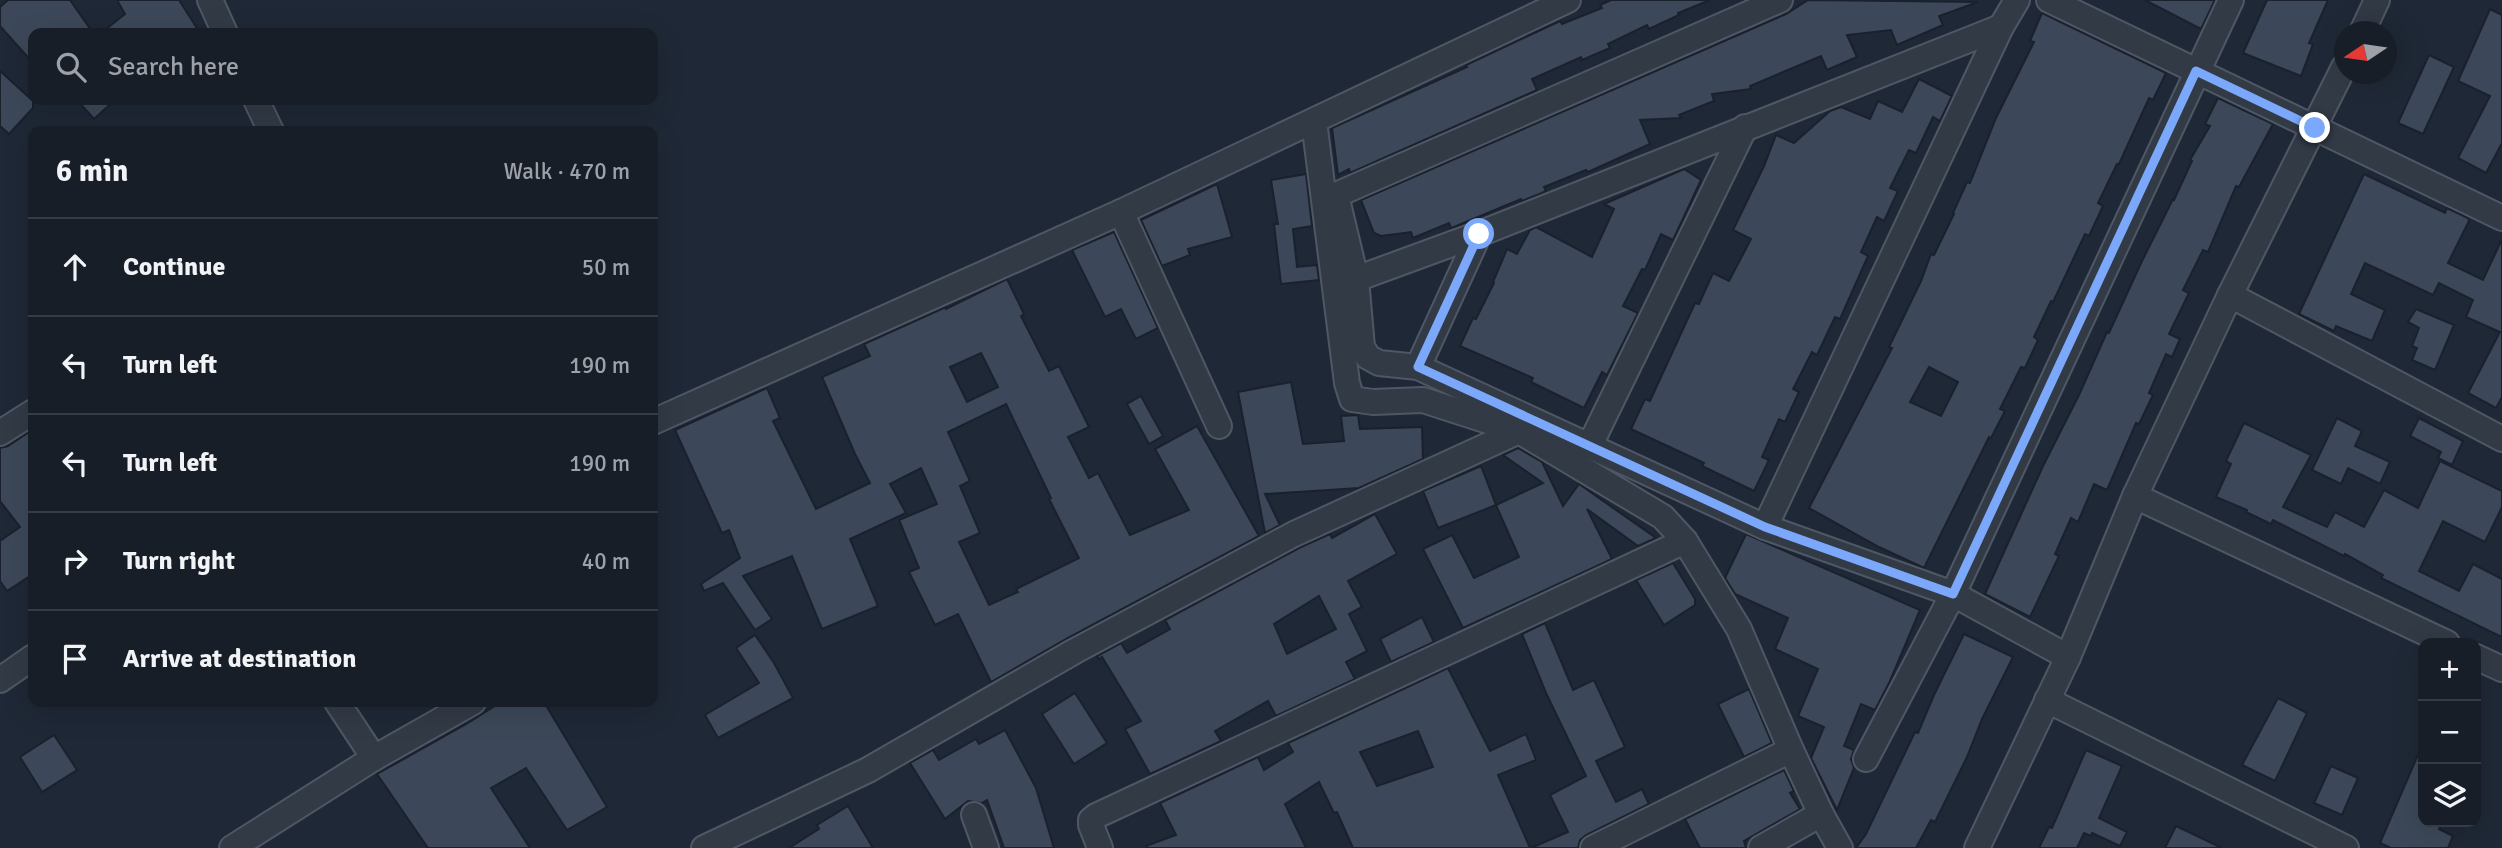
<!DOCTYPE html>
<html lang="en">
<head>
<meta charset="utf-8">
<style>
	body { margin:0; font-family:Signika,sans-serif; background:#202730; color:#f1f3f6 }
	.controls { position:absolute; right:21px; bottom:21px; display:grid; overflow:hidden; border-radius:14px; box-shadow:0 7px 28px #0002 }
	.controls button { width:63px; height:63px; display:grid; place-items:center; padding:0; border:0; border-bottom:2px solid #363c45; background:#171e28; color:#f1f3f6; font:35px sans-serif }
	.compass { position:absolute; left:2334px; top:21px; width:63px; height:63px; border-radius:50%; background:#171e28; box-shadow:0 7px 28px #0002; rotate:257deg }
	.stop { position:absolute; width:21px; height:21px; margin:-16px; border:5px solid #7ba8fa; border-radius:50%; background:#fff }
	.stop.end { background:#7ba8fa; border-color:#fff; box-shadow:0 2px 7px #0008 }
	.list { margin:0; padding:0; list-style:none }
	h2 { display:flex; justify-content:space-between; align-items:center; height:91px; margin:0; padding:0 28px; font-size:30px }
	h2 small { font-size:23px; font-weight:400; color:#9ea2a8 }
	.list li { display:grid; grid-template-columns:46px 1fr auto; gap:21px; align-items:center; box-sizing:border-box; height:98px; padding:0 28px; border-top:2px solid #363c45 }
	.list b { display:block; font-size:26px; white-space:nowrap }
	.list em { font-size:23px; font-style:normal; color:#9ea2a8 }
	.icon { flex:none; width:38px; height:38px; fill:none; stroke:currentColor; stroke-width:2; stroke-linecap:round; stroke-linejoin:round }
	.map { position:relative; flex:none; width:2502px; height:848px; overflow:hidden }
	.search { position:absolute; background:#171e28; box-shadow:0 7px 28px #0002; left:28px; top:28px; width:630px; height:77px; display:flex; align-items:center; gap:18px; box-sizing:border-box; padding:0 24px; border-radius:14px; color:#9ea2a8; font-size:26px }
	.panel { position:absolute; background:#171e28; box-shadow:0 7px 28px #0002; left:28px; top:126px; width:630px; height:581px; border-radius:14px }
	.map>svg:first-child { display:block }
</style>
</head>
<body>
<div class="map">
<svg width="2502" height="848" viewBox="0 0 2502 848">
	<rect width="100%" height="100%" fill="#1f2836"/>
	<!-- building -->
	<g fill="#3c4859" stroke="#1a212d" stroke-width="2" fill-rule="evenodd">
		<polygon points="8,0 70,0 93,33 33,33 33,63 0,26 0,7"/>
		<polygon points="117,0 179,0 200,33 101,33 125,14"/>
		<polygon points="1611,0 1710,0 1678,13 1679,15 1649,29 1647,25 1608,44 1610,48 1582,60 1581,57 1532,79 1537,90 1350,173 1349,169 1338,175 1332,128 1467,67 1466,65 1560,21 1562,24 1602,8 1600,5"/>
		<polygon points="1808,0 1978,2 1939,16 1943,25 1897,45 1891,30 1847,35 1857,57 1827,70 1821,56 1750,86 1751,89 1712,94 1714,101 1679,115 1681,118 1640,120 1650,144 1588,172 1586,170 1544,187 1546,191 1542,193 1522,201 1521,199 1454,227 1451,228 1449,223 1413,238 1411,232 1381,236 1374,233 1361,200 1786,14"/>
		<polygon points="2145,0 2215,0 2201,29"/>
		<polygon points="2267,0 2328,0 2309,43 2313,44 2301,76 2243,53"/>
		<polygon points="2490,9 2502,15 2502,143 2486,173 2458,158 2490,96 2458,81"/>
		<path d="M2042,13l124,60 -13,27 -4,-2 -30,66h-2l-19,39 5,3 -14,30 -4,-2 -32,68 -2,-1 -17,36 4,3 -13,28 -4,-1 -21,42 5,2 -14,27 -2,-1 -65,131 -45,-21 -70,-39 83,-160 -3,-1 32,-66 10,-27 3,1 20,-41 -1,-1 14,-31 3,1 26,-65 38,-76 -4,-1zM1929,367l29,15 -17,34 -31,-14z"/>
		<polygon points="2429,55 2454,67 2423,134 2398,123"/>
		<polygon points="0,71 33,101 33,108 9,134 0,126"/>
		<polygon points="1919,79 1952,96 1940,121 1933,117 1916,153 1909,150 1890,188 1898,191 1884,221 1877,217 1861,252 1868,256 1840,319 1835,317 1817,355 1812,352 1793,389 1799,392 1785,422 1779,419 1762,457 1769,460 1754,491 1702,466 1704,463 1631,429 1645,399 1650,401 1695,303 1699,304 1713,273 1729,281 1751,239 1733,230 1764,166 1776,135 1794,143 1830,111 1841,107 1870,119 1878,101 1902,112"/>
		<polygon points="2218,98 2273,124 2239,187 2236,186 2208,252 2203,250 2183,290 2189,293 2169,334 2180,339 2172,357 2166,354 2149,393 2153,395 2139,424 2136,423 2107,490 2094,484 2078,522 2071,518 2055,554 2059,556 2030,617 1985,594 2043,466 2079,395 2107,332 2109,333 2142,261 2173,199 2174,200 2192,161 2190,160 2210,126 2205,124"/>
		<polygon points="77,100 115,100 94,119"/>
		<polygon points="1684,169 1701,180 1673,240 1661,234 1645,270 1642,269 1623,306 1638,313 1607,375 1602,372 1584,408 1531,382 1533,378 1460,346 1473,318 1476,319 1494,283 1493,282 1507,249 1517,254 1530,230 1536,227 1592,257 1614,209 1604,204"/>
		<polygon points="1306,174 1312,226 1293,229 1297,267 1317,265 1319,280 1281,284 1274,224 1278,224 1271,180"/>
		<polygon points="2364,174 2445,213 2447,208 2468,218 2469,221 2448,263 2483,280 2502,239 2502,397 2496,408 2468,393 2500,332 2466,317 2473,300 2439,283 2433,295 2365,263 2351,294 2385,310 2372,341 2336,326 2334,331 2299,314"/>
		<polygon points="1217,184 1232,237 1188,249 1190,255 1162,266 1141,220"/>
		<polygon points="1114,232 1158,328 1136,339 1121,309 1105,317 1072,250"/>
		<path d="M1007,279l17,35 -3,2 28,55 10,-5 30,61 -21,10 21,41 9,-5 32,62 59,-25 -34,-61 42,-23 62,110 -191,102 -77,44 -33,-68 -23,11 -26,-53 10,-4 -20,-48 38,-16 -16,-36 -31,16 16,29 -56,26 28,67 -56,23 -30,-73 -49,20 29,43 -17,11 -32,-47 -19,8 -3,-7 39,-26 -11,-28 -7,3 -47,-103 92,-42 13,30 -7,3 43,88 54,-26 -15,-29 -33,-77 48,-21 -6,-12 82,-37v2zM981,353l17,34 -31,15 -17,-35zM1006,404l45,94 -2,1 30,59 -63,31 2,3 -29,13 -30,-63 21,-9 -20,-47 10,-5 -22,-49z"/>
		<polygon points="2416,309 2454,325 2435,370 2412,360 2417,348 2412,346 2419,328 2408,322"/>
		<polygon points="1291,382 1303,444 1344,441 1341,416 1358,415 1360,429 1422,427 1423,459 1359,488 1265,494 1280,525 1265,533 1238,392"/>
		<polygon points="1141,396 1163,436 1149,444 1127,404"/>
		<polygon points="2337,418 2362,431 2355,446 2390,462 2380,484 2348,468 2341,484 2312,470"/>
		<polygon points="2419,418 2463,441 2452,465 2438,458 2441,452 2410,436"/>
		<polygon points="2244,423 2311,455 2283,507 2327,527 2335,512 2364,527 2384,490 2418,508 2440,461 2502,491 2502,507 2485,542 2443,521 2419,571 2459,591 2473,564 2502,579 2502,637 2381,578 2383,575 2345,554 2344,556 2273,520 2271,524 2246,512 2247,510 2216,497 2231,464 2226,461"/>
		<polygon points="29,432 33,438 33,574 7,591 0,581 0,541 20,527 0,501 0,448 8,446"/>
		<polygon points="1518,448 1542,462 1563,506 1579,484 1656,538 1638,546 1587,509 1612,559 1463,628 1423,549 1452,535 1474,578 1519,557 1496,505 1543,483 1503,455"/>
		<polygon points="1481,466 1496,505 1438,528 1423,491"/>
		<path d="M1375,514l22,40 -49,27 14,26 -13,7 18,37 -21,11 9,17 -79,37 -8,-15 -53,30 6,10 -71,33 -25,-45 16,-8 -39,-64 -3,2 -2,-3 24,-13 6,10 43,-24 -5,-9 136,-73 29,-13 2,4zM1319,596l17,33 -49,25 -13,-30z"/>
		<polygon points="1746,534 1920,610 1890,681 1875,710 1861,704 1844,746 1854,750 1851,759 1854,768 1837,810 1811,758 1824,727 1798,716 1818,669 1775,649 1788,618 1735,594 1725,578"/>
		<polygon points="1673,563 1695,599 1695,605 1664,625 1636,580"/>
		<polygon points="1422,617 1434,642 1391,662 1380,639"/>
		<polygon points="1545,623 1573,690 1594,680 1625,747 1596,761 1616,802 1642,789 1649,804 1586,835 1580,840 1578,848 1531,848 1568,832 1550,795 1586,776 1546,693 1522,634"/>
		<polygon points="1964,634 2013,657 1982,719 1967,757 1935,822 1931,820 1916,848 1856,848 1866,834 1915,732 1918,733 1934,695"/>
		<polygon points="755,635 774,663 793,698 718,738 705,715 759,683 736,648"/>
		<path d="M1448,668l42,83 36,-17 10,26 -38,15 32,73h-177l-16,-36 -3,1 -15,-31 -34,22 21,44h-159l-1,-2 30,-11 -16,-32 98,-46 6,13 29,-18 -5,-9zM1418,731l15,36 -56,19 -17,-34z"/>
		<polygon points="1749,689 1772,743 1744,757 1718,704"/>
		<polygon points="1075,693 1107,743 1074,764 1042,714"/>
		<polygon points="2278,698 2307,713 2275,781 2242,765"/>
		<polygon points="501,702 544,702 607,807 567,830 526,768 491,788 530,848 428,848 377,774 468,723"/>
		<polygon points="1005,730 1036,788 1054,848 1004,848 987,800 982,803 968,801 945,819 910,763 933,750 939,760 976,739 979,744"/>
		<polygon points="54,735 77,770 42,792 20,757"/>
		<polygon points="2423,743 2423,822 2442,822 2439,829 2453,836 2448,848 2391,848 2380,843"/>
		<polygon points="2086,750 2122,766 2099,818 2127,832 2120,846 2092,833 2091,836 2084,833 2077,848 2039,848 2049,827 2052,828"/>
		<polygon points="2331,766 2358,778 2342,815 2314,803"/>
		<polygon points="1784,770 1794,791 1790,793 1800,809 1744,841 1746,848 1700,848 1685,819"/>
		<polygon points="848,806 873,848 789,848 819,829 817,825"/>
		<polygon points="2176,826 2222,848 2165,848"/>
	</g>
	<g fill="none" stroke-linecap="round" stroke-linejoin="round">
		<defs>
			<g id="minor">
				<polyline points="210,0 225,33"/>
				<polyline points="1780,0 1336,195 1356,279 1362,347 1368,357 1379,363 1418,367 1765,527 1953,594 2068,657"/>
				<polyline points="2049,0 2502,218"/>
				<polyline points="2362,32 2377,0"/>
				<polyline points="256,100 271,131"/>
				<polyline points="1314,121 1347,383 1352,399 1373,402 1423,400 1519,431 1663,517 1685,541 1739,629 1791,750 1821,814 1840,848"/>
				<polyline points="1121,212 1219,426"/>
				<polyline points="1356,279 1479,234 2001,27"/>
				<polyline points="2230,295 2502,439"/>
				<polyline points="1418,367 1479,234"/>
				<polyline points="653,422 1121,212 1568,0"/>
				<polyline points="0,433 33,412"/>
				<polyline points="1590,445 1745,127"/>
				<polyline points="2135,496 2447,643"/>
				<polyline points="1765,527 2001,27 2017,0"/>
				<polyline points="2476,657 2502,669"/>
				<polyline points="0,680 33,657"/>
				<polyline points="2047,700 2346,848"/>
				<polyline points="337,702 374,758"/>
				<polyline points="1866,759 1953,594 2231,0"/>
				<polyline points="974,815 986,848"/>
				<polyline points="232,848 374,758 473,702"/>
				<polyline points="704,848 868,770 1075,651 1294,534 1519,431"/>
				<polyline points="1100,848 1091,825 1091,820 1096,816 1685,541"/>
				<polyline points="1593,848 1791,750"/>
				<polyline points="1761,848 1821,814"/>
				<polyline points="1977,848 2068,657 2135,496 2230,295 2344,67"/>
			</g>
		</defs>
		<!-- minor casing -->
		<use href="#minor" stroke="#4f5765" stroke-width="28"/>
		<!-- minor -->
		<use href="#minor" stroke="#323a46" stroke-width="24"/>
	</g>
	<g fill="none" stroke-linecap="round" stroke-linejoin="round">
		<!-- route -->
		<polyline stroke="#7ba8fa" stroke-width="9" points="1479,234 1418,367 1765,527 1953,594 2196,71 2315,128"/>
	</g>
</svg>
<div class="controls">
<button>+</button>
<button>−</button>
<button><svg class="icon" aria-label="layers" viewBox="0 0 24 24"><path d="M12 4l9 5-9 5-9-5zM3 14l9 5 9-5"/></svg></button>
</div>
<svg class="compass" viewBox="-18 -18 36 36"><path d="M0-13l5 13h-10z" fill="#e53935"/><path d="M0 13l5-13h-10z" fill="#9ea2a8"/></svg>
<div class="stop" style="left:1479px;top:234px"></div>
<div class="stop end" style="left:2315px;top:128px"></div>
<div class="search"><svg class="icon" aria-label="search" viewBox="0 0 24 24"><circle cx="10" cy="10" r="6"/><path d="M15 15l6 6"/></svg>Search here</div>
<section class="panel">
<h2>6 min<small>Walk · 470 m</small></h2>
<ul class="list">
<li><svg class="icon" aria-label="ahead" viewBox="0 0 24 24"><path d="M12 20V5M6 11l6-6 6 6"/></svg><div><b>Continue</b></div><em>50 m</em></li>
<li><svg class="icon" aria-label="left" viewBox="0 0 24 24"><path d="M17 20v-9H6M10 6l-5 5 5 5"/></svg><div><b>Turn left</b></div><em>190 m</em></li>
<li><svg class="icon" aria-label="left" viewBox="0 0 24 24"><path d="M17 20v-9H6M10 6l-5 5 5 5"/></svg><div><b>Turn left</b></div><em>190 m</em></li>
<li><svg class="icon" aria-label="right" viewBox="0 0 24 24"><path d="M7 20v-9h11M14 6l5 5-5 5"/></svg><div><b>Turn right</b></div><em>40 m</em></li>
<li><svg class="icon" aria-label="arrive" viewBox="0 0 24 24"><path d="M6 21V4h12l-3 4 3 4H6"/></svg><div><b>Arrive at destination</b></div></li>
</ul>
</section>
</div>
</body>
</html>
